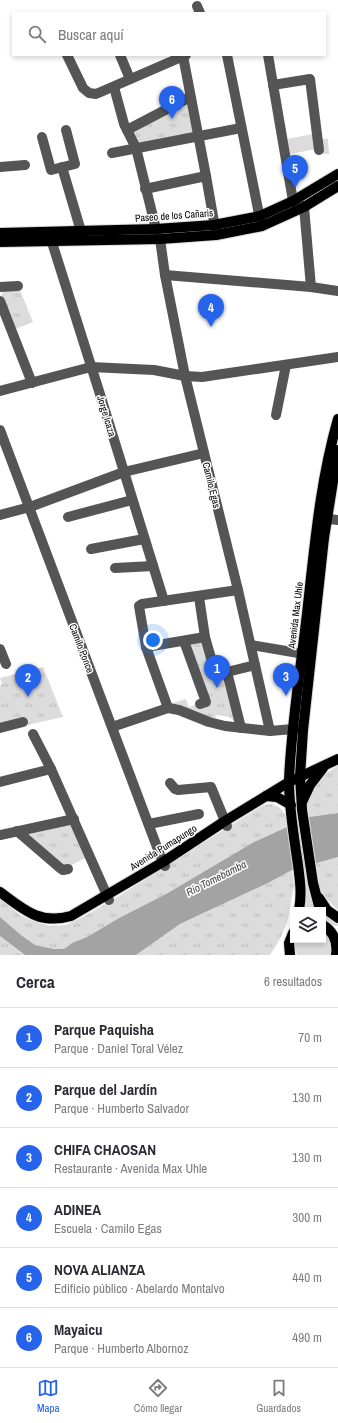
<!DOCTYPE html>
<html lang="es">
<head>
<meta charset="utf-8">
<style>
	body { margin:0; font-family:"Archivo Narrow",sans-serif; background:#f2f2f3; color:#2b2b33 }
	.controls { position:absolute; right:12px; bottom:12px; display:grid; overflow:hidden; border-radius:0px; box-shadow:0 2px 6px #0003 }
	.controls button { width:36px; height:36px; display:grid; place-items:center; padding:0; border:0; border-bottom:1px solid #e1e1e2; background:#fff; color:#2b2b33; font:20px sans-serif }
	.you { position:absolute; left:153px; top:640px; width:14px; height:14px; margin:-10px; border:3px solid #fff; border-radius:50%; background:#1a73e8; box-shadow:0 0 0 6px #1a73e833 }
	.badge { display:grid; place-items:center; width:26px; height:26px; border-radius:50%; background:#2563eb; color:#fff; font-size:13px; font-weight:700 }
	.pin { position:absolute; translate:-50% -33px; filter:drop-shadow(0 1px 2px #0008) }
	.pin::after { content:''; position:absolute; top:21px; width:14px; height:12px; background:inherit; clip-path:polygon(0 0,100% 0,50% 100%) }
	.list { margin:0; padding:0; list-style:none }
	h2 { display:flex; justify-content:space-between; align-items:center; height:52px; margin:0; padding:0 16px; font-size:17px }
	h2 small { font-size:13px; font-weight:400; color:#7c7c81 }
	.list li { display:grid; grid-template-columns:26px 1fr auto; gap:12px; align-items:center; box-sizing:border-box; height:60px; padding:0 16px; border-top:1px solid #e1e1e2 }
	.list b { display:block; font-size:15px; white-space:nowrap }
	.list p { margin:0; font-size:13px; white-space:nowrap; color:#7c7c81 }
	.list em { font-size:13px; font-style:normal; color:#7c7c81 }
	.icon { flex:none; width:22px; height:22px; fill:none; stroke:currentColor; stroke-width:2; stroke-linecap:round; stroke-linejoin:round }
	.map { position:relative; flex:none; width:338px; height:955px; overflow:hidden }
	.search { position:absolute; background:#fff; box-shadow:0 2px 6px #0003; left:12px; right:12px; top:12px; height:44px; display:flex; align-items:center; gap:10px; box-sizing:border-box; padding:0 14px; border-radius:0px; color:#7c7c81; font-size:15px }
	.sheet { height:412px; background:#fff }
	nav { display:flex; justify-content:space-around; align-items:center; box-sizing:border-box; height:56px; border-top:1px solid #e1e1e2; background:#fff; font-size:11px; color:#7c7c81 }
	nav a { display:grid; justify-items:center; gap:2px }
	nav .on { color:#2563eb }
	.map>svg:first-child { display:block }
</style>
</head>
<body>
<div class="map">
<svg width="338" height="955" viewBox="0 0 338 955">
	<defs>
		<pattern id="park-tufts" width="24" height="20" patternUnits="userSpaceOnUse"><rect width="24" height="20" fill="#dcdcdc"/><path d="M3 7l-1-3M5 7V3M7 7l1-3M15 17l-1-3M17 17v-4M19 17l1-3" fill="none" stroke="#bbb"/></pattern>
	</defs>
	<rect width="100%" height="100%" fill="#fff"/>
	<!-- green -->
	<g fill="#dcdcdc">
		<polygon points="313,134 316,149 290,154 287,139"/>
		<polygon points="296,783 317,910 302,910 292,784"/>
		<polygon points="323,912 338,920 338,926 329,925"/>
		<path d="M323,932c8,6 10,14 7,23h-33l-2,-8 1,-7h27z"/>
	</g>
	<!-- park -->
	<g fill="url(#park-tufts)">
		<polygon points="189,99 194,134 142,144 135,142 133,129"/>
		<polygon points="321,139 328,139 329,154 322,154"/>
		<polygon points="20,290 33,322 15,329 1,295 4,291"/>
		<polygon points="200,641 203,644 212,677 225,674 236,719 234,721 229,717 216,715 215,719 173,705 172,703 186,699 189,707 210,702 186,643"/>
		<polygon points="43,667 63,717 27,725 24,719 0,724 0,685 2,684 0,678"/>
		<path d="M338,766v47l-29,4c-1,-4 -3,-9 -3,-13 0,-15 20,-32 32,-38z"/>
		<path d="M272,804c12,4 14,11 17,22l-35,16 -88,52 -47,24 -32,19 -15,6 -8,6h-10l-19,-4 -14,-10 -21,-18v-18l20,16 11,5 19,6 16,-1 17,-8 36,-21 144,-91z"/>
		<polygon points="72,823 88,857 63,869 23,834"/>
		<polygon points="338,857 338,910 320,893 316,863"/>
		<polygon points="292,870 294,886 287,923 280,939 270,955 136,955 180,924 268,883"/>
		<polygon points="0,936 25,955 0,955"/>
	</g>
	<!-- water -->
	<polygon fill="#a3a3a3" points="338,813 338,857 292,870 268,883 180,924 136,955 25,955 0,936 0,917 21,935 35,945 54,949 64,949 72,943 87,937 119,918 166,894 254,842 309,817"/>
	<g fill="none" stroke-linecap="round" stroke-linejoin="round">
		<defs>
			<g id="major">
				<polyline points="0,233 156,229 214,225 260,216 293,201 338,174"/>
				<polyline points="0,242 160,239 216,235 262,226 304,207 338,186"/>
				<polyline points="266,796 277,797 291,805"/>
				<polyline points="302,802 310,785 323,768"/>
				<path d="M0,892c24,18 40,33 71,24l92,-54 62,-41 64,-39 49,-23"/>
				<polyline points="319,898 327,910 338,918"/>
				<path d="M299,910c3,-15 1,-30 -1,-45 -4,-28 -9,-56 -9,-84 2,-54 11,-107 17,-159 8,-68 13,-137 32,-203"/>
				<polyline points="320,910 313,883 302,810 300,776 303,730 324,538 338,450"/>
				<path d="M323,925c11,7 15,17 13,30"/>
				<polyline points="290,955 289,943 293,933"/>
			</g>
		</defs>
		<!-- major casing -->
		<use href="#major" stroke="#dbdbdb" stroke-width="12"/>
		<!-- minor -->
		<g stroke="#555" stroke-width="10">
			<polyline points="197,6 200,13"/>
			<polyline points="67,55 83,88 89,93 96,94 186,55"/>
			<polyline points="120,55 130,79"/>
			<polyline points="227,55 261,224"/>
			<polyline points="268,55 293,201 304,207 311,287"/>
			<polyline points="183,56 206,176 216,233"/>
			<polyline points="273,85 310,79 319,150"/>
			<polyline points="114,87 124,124 136,148 156,229 160,239 165,275 185,376 238,590 270,731"/>
			<polyline points="127,130 190,97"/>
			<polyline points="42,137 51,170 75,164 66,130"/>
			<polyline points="112,153 241,128"/>
			<polyline points="0,167 25,165"/>
			<polyline points="62,167 83,238"/>
			<polyline points="145,189 206,176"/>
			<polyline points="49,233 99,391 164,601"/>
			<polyline points="165,275 311,287 338,291"/>
			<polyline points="0,287 18,286"/>
			<polyline points="0,301 32,383"/>
			<polyline points="0,391 91,367 154,370 185,376 202,377 338,357"/>
			<polyline points="276,415 286,365"/>
			<polyline points="0,430 160,855 165,866"/>
			<polyline points="0,515 30,507 124,472 204,453"/>
			<polyline points="68,517 132,500"/>
			<polyline points="320,518 338,520"/>
			<polyline points="91,549 144,539"/>
			<polyline points="115,568 153,566"/>
			<polyline points="199,597 205,637 215,672 227,672 255,665"/>
			<polyline points="184,641 206,702 200,704"/>
			<polyline points="251,645 310,655"/>
			<polyline points="146,647 205,637"/>
			<polyline points="0,649 6,664"/>
			<polyline points="227,672 241,728"/>
			<polyline points="168,708 146,647 139,606 142,604 238,590"/>
			<polyline points="112,727 168,708 179,710 209,722 225,726 270,731 293,729 301,729"/>
			<polyline points="0,728 23,722"/>
			<polyline points="33,734 51,769 109,900"/>
			<polyline points="0,782 51,769"/>
			<polyline points="170,783 175,789 178,790 211,787 227,826"/>
			<polyline points="149,824 199,814"/>
			<polyline points="17,831 60,868 63,870 68,869"/>
			<polyline points="0,835 74,819"/>
		</g>
		<!-- major -->
		<use href="#major" stroke="#000" stroke-width="10"/>
	</g>
	<g text-anchor="middle" stroke-width="3" stroke-linejoin="round" paint-order="stroke">
		<!-- street labels -->
		<g font-size="10" fill="#000" stroke="#fff">
			<text transform="translate(174 215) rotate(-4)" y="4">Paseo de los Cañaris</text>
			<text transform="translate(107 416) rotate(73)" y="4">Jorge Icaza</text>
			<text transform="translate(212 485) rotate(76)" y="4">Camilo Egas</text>
			<text transform="translate(295 615) rotate(-83)" y="4">Avenida Max Uhle</text>
			<text transform="translate(82 648) rotate(69)" y="4">Camilo Ponce</text>
			<text transform="translate(163 847) rotate(-32)" y="4">Avenida Pumapungo</text>
		</g>
		<!-- water labels -->
		<g font-size="11" font-style="italic" fill="#444" stroke="#fff">
			<text transform="translate(216 878) rotate(-27)" y="4">Río Tomebamba</text>
		</g>
	</g>
</svg>
<div class="controls">
<button><svg class="icon" aria-label="layers" viewBox="0 0 24 24"><path d="M12 4l9 5-9 5-9-5zM3 14l9 5 9-5"/></svg></button>
</div>
<div class="you"></div>
<div class="pin badge" style="left:217px;top:688px">1</div>
<div class="pin badge" style="left:28px;top:697px">2</div>
<div class="pin badge" style="left:286px;top:696px">3</div>
<div class="pin badge" style="left:211px;top:327px">4</div>
<div class="pin badge" style="left:295px;top:188px">5</div>
<div class="pin badge" style="left:172px;top:119px">6</div>
<div class="search"><svg class="icon" aria-label="search" viewBox="0 0 24 24"><circle cx="10" cy="10" r="6"/><path d="M15 15l6 6"/></svg>Buscar aquí</div>
</div>
<section class="sheet">
<h2>Cerca<small>6 resultados</small></h2>
<ul class="list">
<li><span class="badge">1</span><div><b>Parque Paquisha</b><p>Parque · Daniel Toral Vélez</p></div><em>70 m</em></li>
<li><span class="badge">2</span><div><b>Parque del Jardín</b><p>Parque · Humberto Salvador</p></div><em>130 m</em></li>
<li><span class="badge">3</span><div><b>CHIFA CHAOSAN</b><p>Restaurante · Avenida Max Uhle</p></div><em>130 m</em></li>
<li><span class="badge">4</span><div><b>ADINEA</b><p>Escuela · Camilo Egas</p></div><em>300 m</em></li>
<li><span class="badge">5</span><div><b>NOVA ALIANZA</b><p>Edificio público · Abelardo Montalvo</p></div><em>440 m</em></li>
<li><span class="badge">6</span><div><b>Mayaicu</b><p>Parque · Humberto Albornoz</p></div><em>490 m</em></li>
</ul>
</section>
<nav>
<a class="on"><svg class="icon" aria-label="map" viewBox="0 0 24 24"><path d="M3 6l6-2 6 2 6-2v14l-6 2-6-2-6 2zM9 4v14M15 6v14"/></svg>Mapa</a>
<a><svg class="icon" aria-label="directions" viewBox="0 0 24 24"><path d="M12 3l9 9-9 9-9-9zM9 14v-3h6M13 9l2 2-2 2"/></svg>Cómo llegar</a>
<a><svg class="icon" aria-label="saved" viewBox="0 0 24 24"><path d="M7 4h10v16l-5-4-5 4z"/></svg>Guardados</a>
</nav>
</body>
</html>
